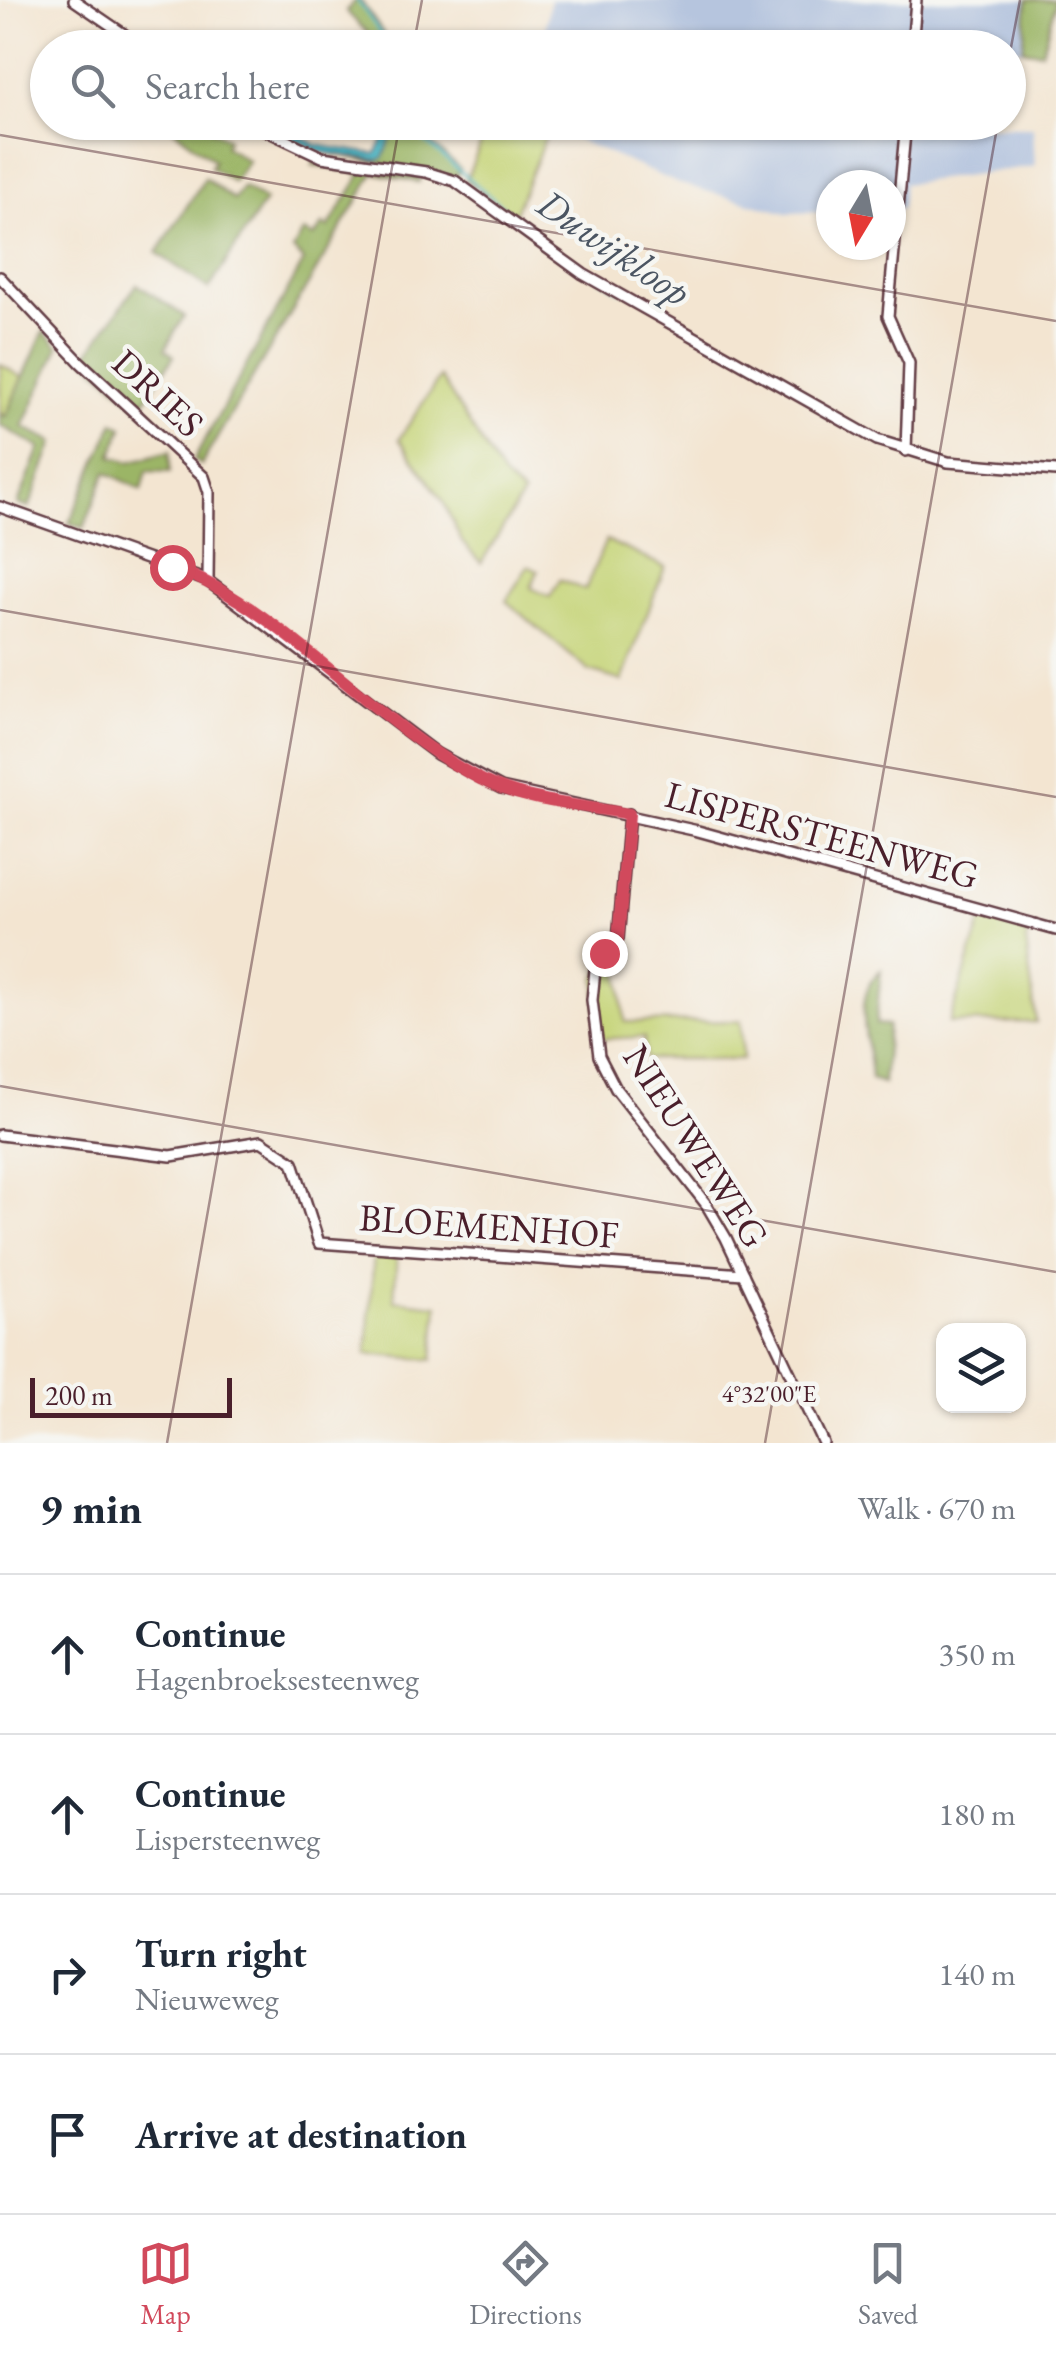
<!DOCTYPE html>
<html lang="en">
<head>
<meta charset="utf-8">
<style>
	body { margin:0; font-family:"EB Garamond",serif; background:#f6f6f7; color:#1f2937 }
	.controls { position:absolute; right:30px; bottom:30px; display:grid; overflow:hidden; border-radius:20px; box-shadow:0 2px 8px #0004 }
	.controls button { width:90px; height:90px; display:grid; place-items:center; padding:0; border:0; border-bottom:2px solid #e0e1e3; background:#fff; color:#1f2937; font:50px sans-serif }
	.compass { position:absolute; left:816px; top:170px; width:90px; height:90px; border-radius:50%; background:#fff; box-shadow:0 2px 8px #0004; rotate:190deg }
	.scale { position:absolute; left:30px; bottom:25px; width:202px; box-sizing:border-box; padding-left:10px; border:5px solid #4a1f2b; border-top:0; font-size:28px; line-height:35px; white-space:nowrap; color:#4a1f2b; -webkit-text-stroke:8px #f6f6f2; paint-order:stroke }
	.stop { position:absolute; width:30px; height:30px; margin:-22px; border:8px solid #d1495b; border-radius:50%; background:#fff }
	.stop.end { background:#d1495b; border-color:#fff; box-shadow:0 2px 10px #0008 }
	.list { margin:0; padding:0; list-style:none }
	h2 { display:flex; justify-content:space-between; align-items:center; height:130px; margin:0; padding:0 40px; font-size:42px }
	h2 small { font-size:32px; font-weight:400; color:#747a83 }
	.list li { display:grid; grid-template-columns:65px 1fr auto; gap:30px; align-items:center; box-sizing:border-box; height:160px; padding:0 40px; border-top:2px solid #e0e1e3 }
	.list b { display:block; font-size:38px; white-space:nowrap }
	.list p { margin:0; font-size:32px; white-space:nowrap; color:#747a83 }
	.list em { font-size:32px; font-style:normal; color:#747a83 }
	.icon { flex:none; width:55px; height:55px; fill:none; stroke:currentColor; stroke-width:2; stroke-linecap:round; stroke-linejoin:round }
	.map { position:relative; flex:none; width:1056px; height:1443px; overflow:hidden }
	.search { position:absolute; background:#fff; box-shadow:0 2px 8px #0004; left:30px; right:30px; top:30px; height:110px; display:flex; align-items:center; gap:25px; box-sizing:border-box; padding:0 35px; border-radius:55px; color:#747a83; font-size:38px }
	.sheet { height:770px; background:#fff }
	nav { display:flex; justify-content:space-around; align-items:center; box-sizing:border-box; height:140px; border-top:2px solid #e0e1e3; background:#fff; font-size:28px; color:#747a83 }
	nav a { display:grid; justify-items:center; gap:5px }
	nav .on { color:#d1495b }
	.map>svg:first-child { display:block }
</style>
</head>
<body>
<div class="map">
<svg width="1056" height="1443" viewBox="0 0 1056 1443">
	<rect width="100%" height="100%" fill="#f6f6f2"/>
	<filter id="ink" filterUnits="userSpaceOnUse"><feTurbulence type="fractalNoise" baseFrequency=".01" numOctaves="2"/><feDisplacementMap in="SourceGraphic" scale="20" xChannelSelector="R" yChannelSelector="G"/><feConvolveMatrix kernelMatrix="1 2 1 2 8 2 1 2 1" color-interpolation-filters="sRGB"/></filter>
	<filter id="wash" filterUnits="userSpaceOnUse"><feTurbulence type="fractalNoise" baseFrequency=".0048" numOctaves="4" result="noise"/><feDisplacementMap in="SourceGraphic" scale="40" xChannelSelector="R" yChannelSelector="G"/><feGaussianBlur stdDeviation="2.25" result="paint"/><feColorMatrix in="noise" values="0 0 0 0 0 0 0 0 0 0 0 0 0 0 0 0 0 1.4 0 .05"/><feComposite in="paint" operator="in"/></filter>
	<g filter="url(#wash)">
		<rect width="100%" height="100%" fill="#f3e5d1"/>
		<!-- industrial -->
		<g fill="#b6c5de">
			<polygon points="550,0 1027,0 1023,50 917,42 915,48 542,48"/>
			<polygon points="535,122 1033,127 1035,166 904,184 902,208 892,211 891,185 831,185 831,212 786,213 677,183"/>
		</g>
		<!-- green -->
		<g fill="#c4d375" stroke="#877950" stroke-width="2.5">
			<polygon points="489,123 527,123 548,131 514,215 466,180"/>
			<polygon points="0,364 22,377 6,416 0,414"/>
			<polygon points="440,377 503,477 523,495 481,563 462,542 443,501 399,439"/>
			<polygon points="606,540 665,567 622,681 589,671 506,601 528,566 538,571 531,588 550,597 560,580 585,590"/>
			<polygon points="983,916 1029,929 1026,941 1036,1022 949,1023"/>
			<polygon points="610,951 617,952 625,1022 741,1021 743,1059 646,1059 644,1037 598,1039 596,979"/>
			<polygon points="374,1252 397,1253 394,1300 438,1305 433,1360 367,1354"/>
		</g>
		<!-- forest -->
		<g fill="#9bb566" stroke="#726a48" stroke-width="2.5">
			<polygon points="356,0 360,0 393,47 381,47 346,11"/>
			<polygon points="1027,0 1056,0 1042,52 1023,50"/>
			<polygon points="166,123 214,123 210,129 228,139 225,146 248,161 233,182 210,167 214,161"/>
			<polygon points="395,123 408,123 460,169 456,177 320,152 378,160"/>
			<polygon points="316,160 421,177 419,182 374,173 201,465 194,460 304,261 293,250 303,232 314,237 323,225 328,228 362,173 313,165"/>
			<polygon points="205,178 234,200 243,187 265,201 209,289 157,253"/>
			<polygon points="137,284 184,316 165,349 174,356 140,408 85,358"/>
			<polygon points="44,331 59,347 23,427 54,442 29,508 18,504 40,448 0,425 0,414 6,416"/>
			<polygon points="114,422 123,427 112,456 129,462 170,451 170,472 147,471 142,490 106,472 84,528 69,523"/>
			<path d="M881,970l-5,54 12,1 -5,58 -12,-4c-1,-35 -21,-84 10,-109z"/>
		</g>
		<!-- water -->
		<polygon fill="#4cb9c7" stroke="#4b6c79" stroke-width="2.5" points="385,123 396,124 384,157 378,160 320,152 283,134 287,128 317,145 376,154 389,128"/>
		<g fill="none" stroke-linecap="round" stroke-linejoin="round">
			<!-- stream -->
			<g stroke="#4cb9c7" stroke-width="2.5">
				<polyline points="357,0 391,48"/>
				<polyline points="402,122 534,233"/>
				<polyline points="581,267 621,291"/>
			</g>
		</g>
	</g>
	<g filter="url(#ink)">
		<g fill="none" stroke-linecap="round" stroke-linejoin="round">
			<defs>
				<g id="minor">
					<polyline points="74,0 144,48"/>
					<polyline points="912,48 916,0"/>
					<polyline points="248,122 322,157 426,172 455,181 583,274 877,440 948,462 1056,471"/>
					<polyline points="0,277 80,362 204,477 209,492 208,581"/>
					<polyline points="906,451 909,363 888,316 906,122"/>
					<polyline points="0,507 208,581 437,754 501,788 698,831 1056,930"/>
					<polyline points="629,814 618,939 595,970 592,1000 599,1056 616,1089 706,1204 726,1238 823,1443"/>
					<polyline points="0,1135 171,1156 261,1141 293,1162 319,1243 743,1274"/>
				</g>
			</defs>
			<!-- minor casing -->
			<use href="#minor" stroke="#633d44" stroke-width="14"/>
			<!-- minor -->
			<use href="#minor" stroke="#fff" stroke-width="9"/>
		</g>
	</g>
	<g fill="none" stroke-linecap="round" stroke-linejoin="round" filter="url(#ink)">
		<!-- route -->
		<path stroke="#d1495b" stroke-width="12" d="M172,567c117,44 197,155 308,212 45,23 100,26 149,35l-11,125 -14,14"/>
	</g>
	<!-- ticks -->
	<path fill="none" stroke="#4a1f2b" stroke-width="2.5" stroke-opacity="0.45" d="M413,48l9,-48M1008,63l12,-63M0,135l1056,186M0,610l1056,187M0,1086l1056,186M167,1443l233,-1321M765,1443l233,-1321"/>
	<g text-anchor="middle" stroke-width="9" stroke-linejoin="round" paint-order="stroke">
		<!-- street labels -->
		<g font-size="38" fill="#4a1f2b" stroke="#f6f6f2">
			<text transform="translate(158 393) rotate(43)" y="13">DRIES</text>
			<text transform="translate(822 835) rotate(15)" y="13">LISPERSTEENWEG</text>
			<text transform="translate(696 1146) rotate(57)" y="13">NIEUWEWEG</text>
			<text transform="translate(489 1226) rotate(4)" y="13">BLOEMENHOF</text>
		</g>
		<!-- water labels -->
		<g font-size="40" font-style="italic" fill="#4b5562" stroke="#f6f6f2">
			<text transform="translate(614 247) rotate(34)" y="14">Duwijkloop</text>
		</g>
	</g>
	<g font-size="25" text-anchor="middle" fill="#4a1f2b" stroke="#f6f6f2" stroke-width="9" stroke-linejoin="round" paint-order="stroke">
		<text x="769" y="1402">4°32'00"E</text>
	</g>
</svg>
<div class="controls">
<button><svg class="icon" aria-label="layers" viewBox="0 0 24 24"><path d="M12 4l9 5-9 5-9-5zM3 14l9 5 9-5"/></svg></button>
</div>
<svg class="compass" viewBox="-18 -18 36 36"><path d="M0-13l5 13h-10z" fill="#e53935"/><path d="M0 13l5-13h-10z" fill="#747a83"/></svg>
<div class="scale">200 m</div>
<div class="stop" style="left:172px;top:567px"></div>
<div class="stop end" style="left:604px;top:953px"></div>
<div class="search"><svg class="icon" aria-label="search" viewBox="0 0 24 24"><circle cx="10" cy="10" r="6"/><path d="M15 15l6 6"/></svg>Search here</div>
</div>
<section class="sheet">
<h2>9 min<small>Walk · 670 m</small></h2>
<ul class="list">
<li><svg class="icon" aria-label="ahead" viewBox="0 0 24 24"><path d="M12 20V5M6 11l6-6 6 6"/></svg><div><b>Continue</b><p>Hagenbroeksesteenweg</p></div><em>350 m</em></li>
<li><svg class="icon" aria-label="ahead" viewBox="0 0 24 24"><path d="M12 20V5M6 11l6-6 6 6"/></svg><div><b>Continue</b><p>Lispersteenweg</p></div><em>180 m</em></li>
<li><svg class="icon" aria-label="right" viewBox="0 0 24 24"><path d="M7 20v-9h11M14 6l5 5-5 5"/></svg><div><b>Turn right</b><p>Nieuweweg</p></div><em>140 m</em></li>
<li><svg class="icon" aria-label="arrive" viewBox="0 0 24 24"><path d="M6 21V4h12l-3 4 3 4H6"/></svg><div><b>Arrive at destination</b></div></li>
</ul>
</section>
<nav>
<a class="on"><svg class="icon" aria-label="map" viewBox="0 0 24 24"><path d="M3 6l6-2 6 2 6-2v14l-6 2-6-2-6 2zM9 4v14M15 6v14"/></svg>Map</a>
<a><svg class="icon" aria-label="directions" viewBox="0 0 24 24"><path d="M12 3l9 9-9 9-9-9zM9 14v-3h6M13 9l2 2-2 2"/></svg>Directions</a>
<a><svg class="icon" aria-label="saved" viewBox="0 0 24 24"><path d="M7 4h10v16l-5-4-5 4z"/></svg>Saved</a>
</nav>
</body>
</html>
